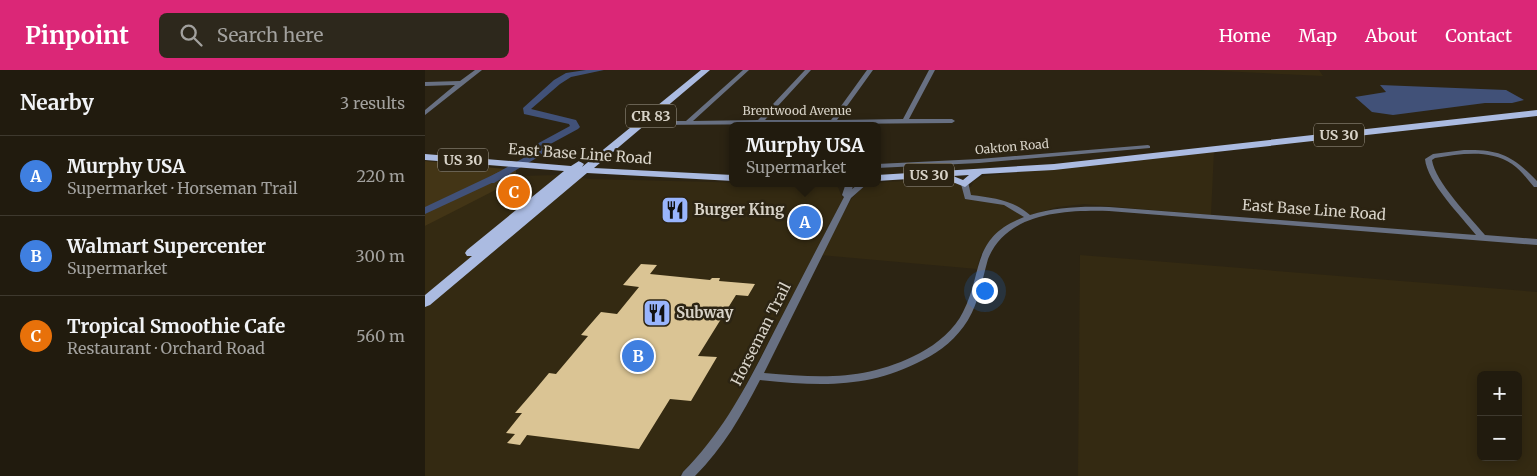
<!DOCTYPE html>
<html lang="en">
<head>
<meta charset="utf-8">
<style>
	body { margin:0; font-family:Merriweather,serif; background:#2d281c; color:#f1f3f6 }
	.controls { position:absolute; right:15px; bottom:15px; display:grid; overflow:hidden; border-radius:8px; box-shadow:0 2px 12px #0003 }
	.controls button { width:45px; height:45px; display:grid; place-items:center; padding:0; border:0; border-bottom:1px solid #3e392e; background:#211b0e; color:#f1f3f6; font:25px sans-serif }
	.you { position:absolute; left:559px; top:220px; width:18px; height:18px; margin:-12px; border:4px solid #fff; border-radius:50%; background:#1a73e8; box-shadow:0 0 0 8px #1a73e833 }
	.badge { display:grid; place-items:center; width:32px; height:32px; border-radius:50%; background:#db2777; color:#fff; font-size:16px; font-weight:700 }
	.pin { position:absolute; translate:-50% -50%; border:2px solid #fff; box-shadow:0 1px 5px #0006 }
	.popup { position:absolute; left:304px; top:52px; width:152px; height:65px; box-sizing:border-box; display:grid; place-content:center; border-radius:8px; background:#211b0e; filter:drop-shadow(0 1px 4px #0005); font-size:16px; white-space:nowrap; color:#a2a19e }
	.popup b { font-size:19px; color:#f1f3f6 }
	.popup::after { content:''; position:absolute; left:50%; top:100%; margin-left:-10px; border:10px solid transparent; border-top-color:#211b0e }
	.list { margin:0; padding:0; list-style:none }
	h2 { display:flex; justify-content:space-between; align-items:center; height:65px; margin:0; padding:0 20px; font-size:21px }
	h2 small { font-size:16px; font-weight:400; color:#a2a19e }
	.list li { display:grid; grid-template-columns:32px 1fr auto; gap:15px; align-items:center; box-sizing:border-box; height:80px; padding:0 20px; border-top:1px solid #3e392e }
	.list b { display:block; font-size:19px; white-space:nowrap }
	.list p { margin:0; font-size:16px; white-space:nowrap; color:#a2a19e }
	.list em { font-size:16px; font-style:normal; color:#a2a19e }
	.icon { flex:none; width:28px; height:28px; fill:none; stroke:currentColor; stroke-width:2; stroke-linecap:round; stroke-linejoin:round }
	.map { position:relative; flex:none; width:1112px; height:406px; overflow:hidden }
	header { display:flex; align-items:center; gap:30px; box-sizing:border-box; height:70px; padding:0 25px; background:#db2777; color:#fff }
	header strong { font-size:24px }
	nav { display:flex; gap:28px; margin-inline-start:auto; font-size:18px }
	.search { width:350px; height:45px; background:#2d281c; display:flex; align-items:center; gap:12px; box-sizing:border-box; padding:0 18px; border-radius:8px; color:#a2a19e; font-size:19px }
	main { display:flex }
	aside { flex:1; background:#211b0e }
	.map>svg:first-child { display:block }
</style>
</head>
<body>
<header>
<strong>Pinpoint</strong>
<div class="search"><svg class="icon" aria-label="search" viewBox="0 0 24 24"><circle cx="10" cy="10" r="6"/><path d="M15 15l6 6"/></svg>Search here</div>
<nav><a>Home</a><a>Map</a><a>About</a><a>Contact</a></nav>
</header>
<main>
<aside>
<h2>Nearby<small>3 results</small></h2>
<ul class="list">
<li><span class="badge" style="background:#3f7fe0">A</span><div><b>Murphy USA</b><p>Supermarket · Horseman Trail</p></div><em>220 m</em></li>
<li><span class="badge" style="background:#3f7fe0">B</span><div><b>Walmart Supercenter</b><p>Supermarket</p></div><em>300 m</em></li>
<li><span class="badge" style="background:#e8710a">C</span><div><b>Tropical Smoothie Cafe</b><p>Restaurant · Orchard Road</p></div><em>560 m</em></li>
</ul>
</aside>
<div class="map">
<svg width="1112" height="406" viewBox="0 0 1112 406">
	<rect width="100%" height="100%" fill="#2c2413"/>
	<!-- built -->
	<g fill="#342a12" fill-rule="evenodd">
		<polygon points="775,0 894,0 898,6"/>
		<polygon points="789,81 786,145 659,134 632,137 596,148 575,162 564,172 556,184 552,199 395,185 427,128 436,119 445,114 459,112 522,109 546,117 549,111 559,106"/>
		<polygon points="133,105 166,109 412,115 418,129 303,349 284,375 254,406 0,406 0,156 91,106"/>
		<path d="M655,185l457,37v184h-459zM1056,305h37v82h-37z"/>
	</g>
	<!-- green -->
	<polygon fill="#433516" points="0,91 91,100 91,106 86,109 86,112 0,156"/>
	<!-- water -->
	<g fill="#415178">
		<polygon points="955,15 1081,20 1099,30 1087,33 1060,33 968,45 947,42 930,27 961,22"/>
		<polygon points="74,102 86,104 0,144 0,137"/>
	</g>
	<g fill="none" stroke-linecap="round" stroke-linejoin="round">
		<!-- river -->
		<polygon fill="#415178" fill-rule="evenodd" points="161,0 179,0 146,7 135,14 106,39 151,50 155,57 153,59 118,78 120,81 115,86 69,113 61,113 60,111 61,109 109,82 110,75 145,56 144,54 99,44 98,38 129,10 141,3"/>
	</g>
	<!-- building -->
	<polygon fill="#dac494" points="216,194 232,195 225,204 285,210 287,208 295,208 294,211 330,214 323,226 311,225 273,286 292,287 266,331 245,329 214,379 102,365 95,375 82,373 90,364 81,363 97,343 90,343 109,321 124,303 131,304 163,266 156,265 176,242 192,244 214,217 198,215"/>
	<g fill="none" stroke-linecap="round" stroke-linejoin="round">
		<!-- street -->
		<g fill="#687082" fill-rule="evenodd">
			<polygon points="50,0 57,0 0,45 0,40 30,15 0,16 0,12 35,11"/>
			<polygon points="318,0 324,0 268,51 333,50 380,0 386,0 340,50 406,50 442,0 448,0 412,50 478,49 504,0 510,0 484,49 527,49 530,51 527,53 409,54 407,56 403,54 218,55 215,53 218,51 261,51"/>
			<polygon points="723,75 725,76 725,78 554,93 452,98 452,94 554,89"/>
			<path d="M1039,80c36,-1 49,6 73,31v6h-3c-7,-8 -13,-17 -22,-23 -23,-15 -51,-10 -77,-6l-3,2c3,22 38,57 53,75l52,4v6l-428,-34c-43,-1 -102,1 -121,48 -6,21 -9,43 -20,61 -11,18 -27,31 -45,40 -55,29 -103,26 -163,20 -18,35 -37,68 -65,96h-14l2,-4c44,-44 68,-95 96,-150 21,-41 43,-83 65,-125l-2,-2 4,-12h8l-2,6 8,-6h8l-17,15 -87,175c58,5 102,8 156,-20 17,-9 35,-24 43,-41 21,-41 7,-74 61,-95l-20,-12 -39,-6 -4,-15 1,-2h6l3,13c23,3 42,5 59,20 26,-8 52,-9 79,-8l367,28c-15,-19 -49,-53 -51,-76l8,-5z"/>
		</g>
		<!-- primary -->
		<g fill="#abbbe1" fill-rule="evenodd">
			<polygon points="276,0 285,0 169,98 308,105 308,111 162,103 5,235 0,237 0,225 47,186 42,186 40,183 42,180 139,101 0,90 0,84 146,96 154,91 159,94 157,97"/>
			<path d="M1112,40v6l-483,54 -72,4 -17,13 -25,-10 -63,4v-6l177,-11zM544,105l-6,5 -10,-4z"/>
		</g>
	</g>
	<!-- icons -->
	<defs>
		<symbol id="restaurant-square" viewBox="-11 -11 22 22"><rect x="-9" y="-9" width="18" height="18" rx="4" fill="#99b5fd" stroke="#2c2413"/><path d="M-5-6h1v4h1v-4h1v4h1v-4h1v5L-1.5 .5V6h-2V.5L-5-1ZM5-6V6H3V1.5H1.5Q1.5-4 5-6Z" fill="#111"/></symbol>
	</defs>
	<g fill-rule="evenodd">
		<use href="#restaurant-square" x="234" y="124" width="32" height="32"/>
		<use href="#restaurant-square" x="216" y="227" width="32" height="32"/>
	</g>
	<g text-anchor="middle" stroke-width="5" stroke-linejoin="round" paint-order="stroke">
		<!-- far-street labels -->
		<g font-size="12" fill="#d8d3c8" stroke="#2c2413">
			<text x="372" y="45">Brentwood Avenue</text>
			<text transform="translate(587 77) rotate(-5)" y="4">Oakton Road</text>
		</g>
		<!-- shield labels -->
		<g fill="#2c2413" stroke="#a49e92" stroke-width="1">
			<rect x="201" y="34.5" width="50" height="23" rx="4"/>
			<rect x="889" y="53.5" width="50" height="23" rx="4"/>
			<rect x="13" y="78.5" width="50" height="23" rx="4"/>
			<rect x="479" y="93.5" width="50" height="23" rx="4"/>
		</g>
		<g font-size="14" font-weight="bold" fill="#d8d3c8">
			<text x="226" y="51">CR 83</text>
			<text x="914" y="70">US 30</text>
			<text x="38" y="95">US 30</text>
			<text x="504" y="110">US 30</text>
		</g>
		<!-- street labels -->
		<g font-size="15" fill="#d8d3c8" stroke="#2c2413">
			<text transform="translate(155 84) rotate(4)" y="5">East Base Line Road</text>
			<text transform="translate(889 140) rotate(4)" y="5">East Base Line Road</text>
			<text transform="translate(336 264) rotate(-63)" y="5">Horseman Trail</text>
		</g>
		<!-- poi labels -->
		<g font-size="15" font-weight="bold" fill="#d8d3c8" stroke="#2c2413" text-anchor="start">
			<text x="269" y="145">Burger King</text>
			<text x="251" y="248">Subway</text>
		</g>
	</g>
</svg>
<div class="controls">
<button>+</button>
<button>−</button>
</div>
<div class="you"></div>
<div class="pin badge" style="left:380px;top:152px;background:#3f7fe0">A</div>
<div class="popup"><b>Murphy USA</b>Supermarket</div>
<div class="pin badge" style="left:213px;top:286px;background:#3f7fe0">B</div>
<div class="pin badge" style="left:89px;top:122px;background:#e8710a">C</div>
</div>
</main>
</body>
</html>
